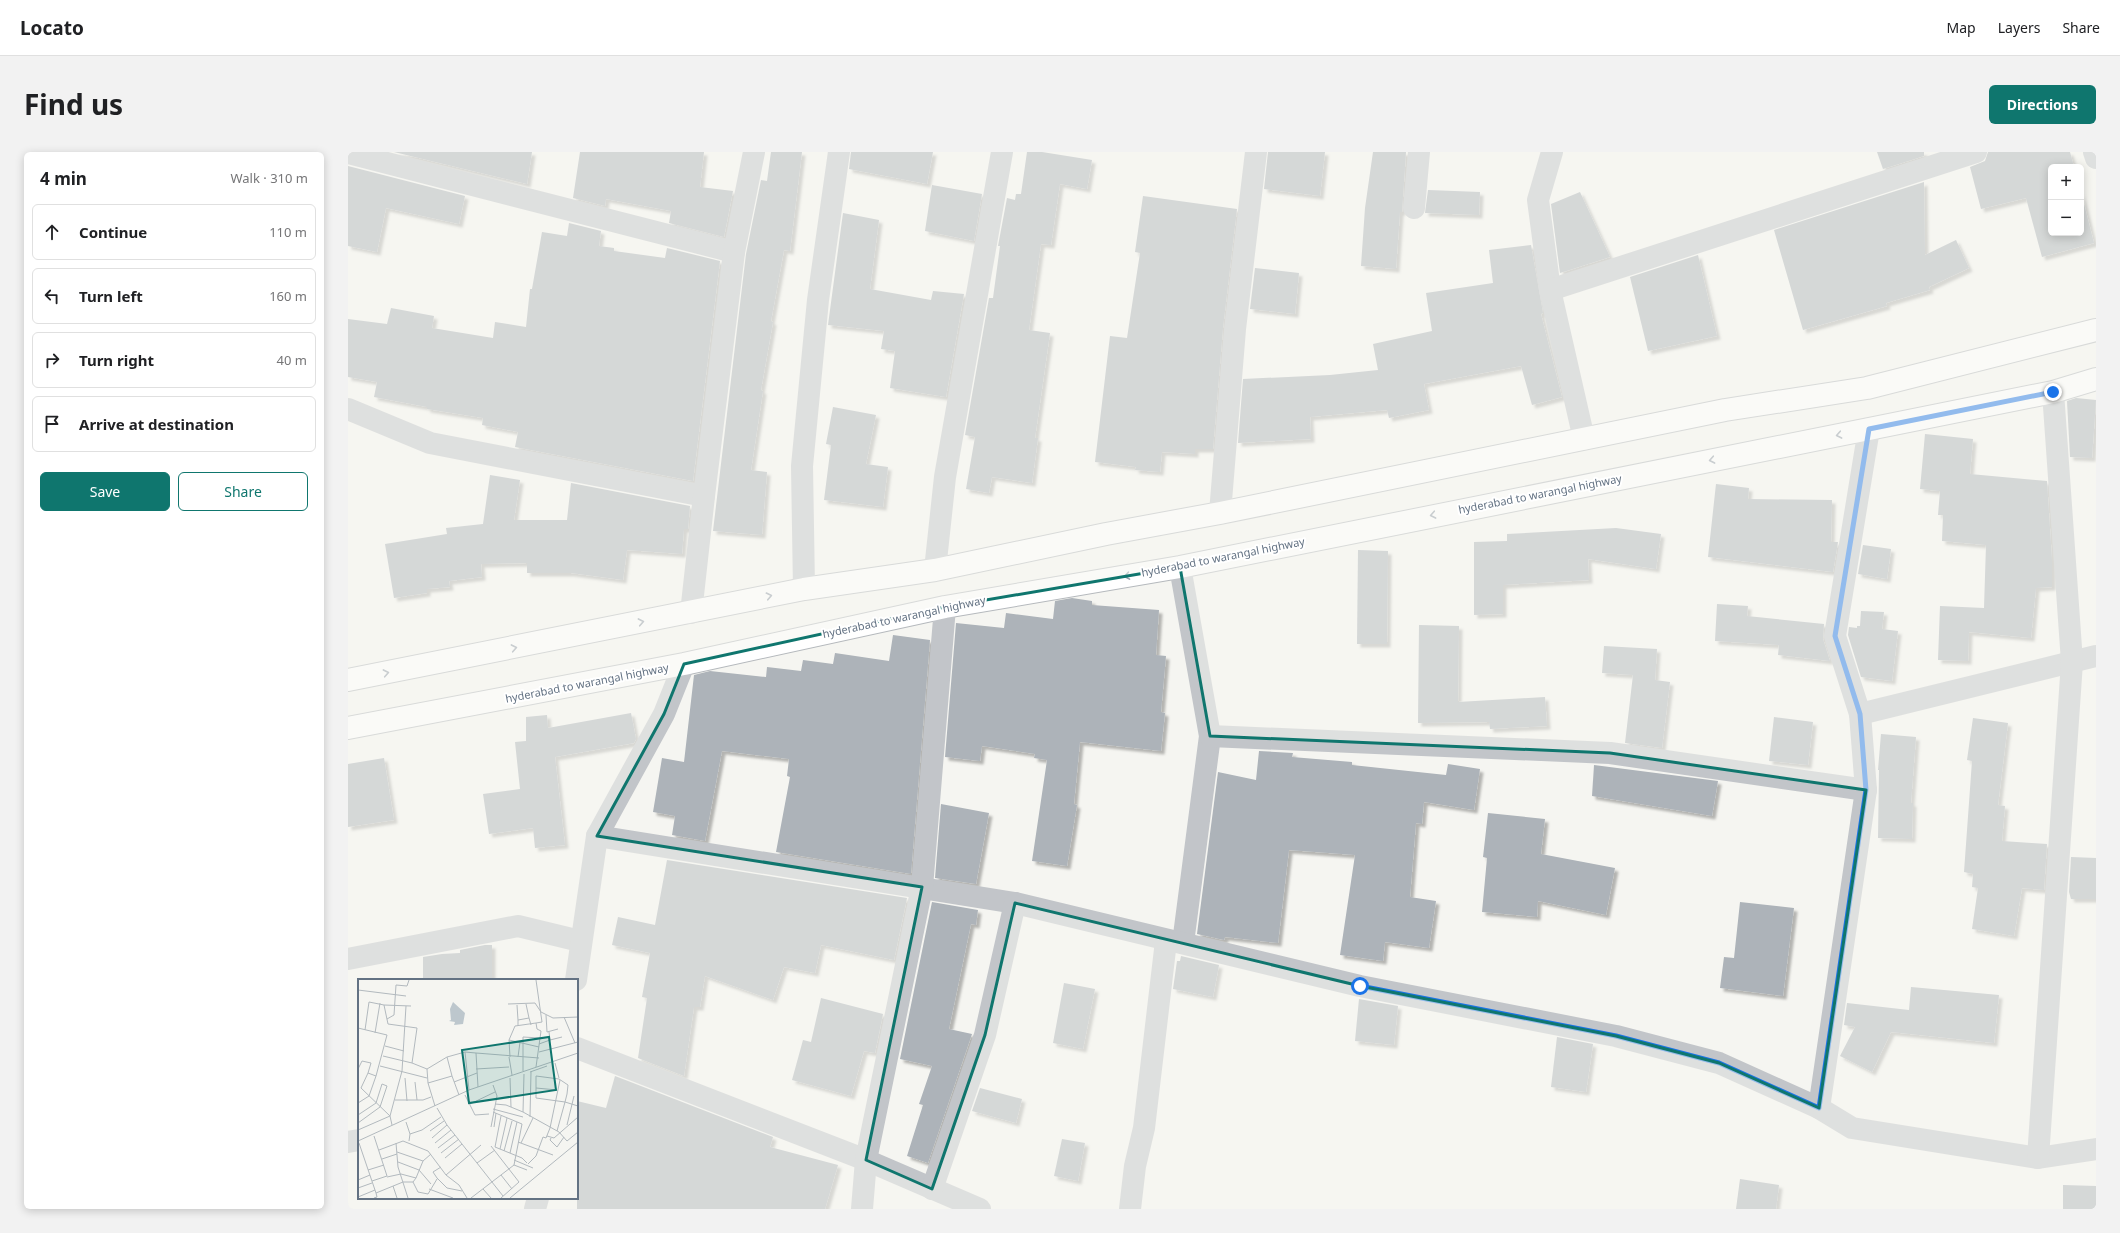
<!DOCTYPE html>
<html lang="en">
<head>
<meta charset="utf-8">
<style>
	body { margin:0; font-family:"Noto Sans",sans-serif; background:#f2f2f2; color:#202124 }
	.controls { position:absolute; right:12px; top:12px; display:grid; overflow:hidden; border-radius:6px; box-shadow:0 2px 10px #0003 }
	.controls button { width:36px; height:36px; display:grid; place-items:center; padding:0; border:0; border-bottom:1px solid #e0e0e0; background:#fff; color:#202124; font:20px sans-serif }
	.stop { position:absolute; width:12px; height:12px; margin:-9px; border:3px solid #1a73e8; border-radius:50%; background:#fff }
	.stop.end { background:#1a73e8; border-color:#fff; box-shadow:0 1px 4px #0008 }
	.list { margin:0; padding:0; list-style:none }
	h2 { display:flex; justify-content:space-between; align-items:center; height:52px; margin:0; padding:0 16px; font-size:17px }
	h2 small { font-size:13px; font-weight:400; color:#757577 }
	.list li { display:grid; grid-template-columns:26px 1fr auto; gap:12px; align-items:center; box-sizing:border-box; height:56px; margin:0 8px 8px; padding:0 8px; border:1px solid #e0e0e0; border-radius:6px }
	.list b { display:block; font-size:15px; white-space:nowrap }
	.list em { font-size:13px; font-style:normal; color:#757577 }
	.actions { display:flex; gap:8px; padding:12px 16px }
	.actions a { flex:1; padding:9px 0; border:1px solid #0f766e; border-radius:6px; text-align:center; font-size:14px; color:#0f766e }
	.actions .main { background:#0f766e; color:#fff }
	.icon { flex:none; width:22px; height:22px; fill:none; stroke:currentColor; stroke-width:2; stroke-linecap:round; stroke-linejoin:round }
	.map { position:relative; flex:none; width:1748px; height:1057px; overflow:hidden; border-radius:6px }
	header { display:flex; align-items:center; gap:24px; box-sizing:border-box; height:56px; padding:0 20px; background:#fff; border-bottom:1px solid #e0e0e0 }
	header strong { font-size:19px }
	nav { display:flex; gap:22px; margin-inline-start:auto; font-size:14px }
	.intro { display:flex; align-items:center; justify-content:space-between; box-sizing:border-box; height:96px; padding:0 24px }
	h1 { margin:0; font-size:28px }
	.button { padding:10px 18px; border-radius:6px; background:#0f766e; color:#fff; font-size:14px; font-weight:700 }
	main { display:flex; gap:24px; padding:0 24px }
	aside { flex:1; background:#fff; border-radius:6px; box-shadow:0 2px 10px #0003 }
	.map>svg:first-child { display:block }
</style>
</head>
<body>
<header>
<strong>Locato</strong>
<nav><a>Map</a><a>Layers</a><a>Share</a></nav>
</header>
<div class="intro"><h1>Find us</h1><a class="button">Directions</a></div>
<main>
<aside>
<h2>4 min<small>Walk · 310 m</small></h2>
<ul class="list">
<li><svg class="icon" aria-label="ahead" viewBox="0 0 24 24"><path d="M12 20V5M6 11l6-6 6 6"/></svg><div><b>Continue</b></div><em>110 m</em></li>
<li><svg class="icon" aria-label="left" viewBox="0 0 24 24"><path d="M17 20v-9H6M10 6l-5 5 5 5"/></svg><div><b>Turn left</b></div><em>160 m</em></li>
<li><svg class="icon" aria-label="right" viewBox="0 0 24 24"><path d="M7 20v-9h11M14 6l5 5-5 5"/></svg><div><b>Turn right</b></div><em>40 m</em></li>
<li><svg class="icon" aria-label="arrive" viewBox="0 0 24 24"><path d="M6 21V4h12l-3 4 3 4H6"/></svg><div><b>Arrive at destination</b></div></li>
</ul>
<div class="actions"><a class="main">Save</a><a>Share</a></div>
</aside>
<div class="map">
<svg width="1748" height="1057" viewBox="0 0 1748 1057">
	<defs>
		<filter id="shadow"><feDropShadow dx="3.5" dy="3.5" stdDeviation="1" flood-color="#0004"/></filter>
	</defs>
	<rect width="100%" height="100%" fill="#f5f5f1"/>
	<!-- building -->
	<g fill="#adb3b9" filter="url(#shadow)">
		<polygon points="46,0 184,0 179,32"/>
		<polygon points="232,0 356,0 352,35 385,39 376,85 321,71 323,59 258,47 257,54 225,46"/>
		<polygon points="423,0 454,0 442,99 436,98 423,169 425,170 413,238 415,239 403,318 419,320 414,383 365,379 398,102 413,28 419,29"/>
		<polygon points="503,0 585,0 579,32 501,17"/>
		<polygon points="679,0 694,0 744,8 739,37 712,32 703,93 693,92 681,178 702,181 687,286 690,286 684,331 644,325 641,341 618,337 627,285 617,283 641,146 645,146 652,94 650,94 659,46 667,48 668,42 673,42"/>
		<polygon points="920,0 977,0 972,44 916,37"/>
		<polygon points="1025,0 1058,0 1054,60 1052,60 1048,117 1013,114 1017,56"/>
		<polygon points="1529,0 1576,0 1576,4 1535,17"/>
		<polygon points="1640,0 1722,0 1726,15 1703,15 1703,81 1733,81 1733,40 1746,91 1694,105 1678,46 1633,57 1622,15 1637,9"/>
		<polygon points="0,14 117,44 111,72 38,56 29,100 0,94"/>
		<polygon points="1576,30 1577,103 1608,88 1621,116 1581,135 1582,138 1538,151 1539,154 1455,178 1426,78"/>
		<polygon points="584,33 634,42 626,89 577,79"/>
		<polygon points="1080,38 1132,40 1131,63 1077,61"/>
		<polygon points="1232,40 1262,105 1212,121 1203,52"/>
		<polygon points="795,44 889,57 875,176 865,297 847,297 847,302 814,300 812,320 787,318 788,315 747,310 762,184 779,186 792,101 787,100"/>
		<polygon points="495,61 531,68 522,137 583,148 585,139 616,142 598,245 542,236 547,199 533,197 536,179 480,173"/>
		<polygon points="221,71 253,79 251,94 266,96 266,99 317,106 319,96 372,109 345,329 167,295 170,280 134,273 135,266 79,257 79,255 26,245 29,230 0,225 0,167 39,172 43,156 86,164 84,176 145,186 147,170 178,175 182,137 184,137 194,80 219,84"/>
		<polygon points="1183,93 1195,161 1193,162 1214,245 1184,253 1173,214 1076,232 1081,258 1041,266 1039,258 962,265 963,287 890,291 895,227 982,223 1030,218 1025,192 1084,179 1078,141 1145,131 1141,98"/>
		<polygon points="1350,103 1369,184 1300,199 1282,125"/>
		<polygon points="907,116 951,121 947,162 902,157"/>
		<polygon points="1728,246 1748,248 1744,306 1722,305 1719,249"/>
		<polygon points="485,255 528,263 518,312 540,315 535,355 476,348 483,293 478,292"/>
		<polygon points="1577,282 1625,287 1622,322 1699,329 1704,408 1704,435 1688,436 1683,486 1621,480 1620,509 1590,508 1592,454 1636,456 1638,393 1594,389 1595,363 1590,363 1592,339 1572,337"/>
		<polygon points="142,323 172,328 166,368 219,368 223,331 342,354 340,377 336,377 334,402 279,398 275,428 223,421 179,421 179,411 133,412 134,425 101,429 102,435 79,437 79,441 46,446 37,392 99,382 98,376 135,372"/>
		<polygon points="1368,332 1401,336 1400,347 1484,348 1483,390 1490,390 1485,420 1360,405"/>
		<polygon points="1268,376 1313,382 1308,417 1240,407 1241,428 1155,433 1155,462 1126,463 1126,390 1159,389 1159,382"/>
		<polygon points="1515,393 1543,397 1539,427 1510,422"/>
		<polygon points="1010,398 1040,399 1039,492 1009,492"/>
		<polygon points="724,446 744,449 744,453 811,458 808,503 818,504 813,560 817,561 813,599 732,590 726,652 729,653 719,714 684,709 699,608 686,606 687,602 634,594 632,609 597,605 608,471 656,476 658,461 705,467 707,449"/>
		<polygon points="1369,452 1400,454 1399,464 1476,472 1475,487 1482,509 1430,503 1431,493 1367,489"/>
		<polygon points="1513,459 1536,460 1534,477 1550,479 1544,529 1513,525 1500,483 1501,475 1509,476 1509,474 1512,474"/>
		<polygon points="1071,473 1111,474 1110,550 1197,545 1199,574 1142,577 1141,570 1070,571"/>
		<polygon points="545,483 582,488 563,722 428,700 442,625 439,624 441,607 374,599 357,689 324,683 327,664 305,660 314,606 336,610 346,523 362,519 418,525 419,515 453,519 455,508 485,512 487,501 541,509"/>
		<polygon points="1256,494 1309,497 1307,528 1322,530 1314,596 1277,591 1285,523 1254,521"/>
		<polygon points="283,561 288,587 286,591 207,605 217,693 187,696 185,676 141,682 135,642 172,637 167,590 178,589 178,565 199,563 200,576"/>
		<polygon points="1426,565 1465,570 1460,613 1421,609"/>
		<polygon points="1625,566 1660,571 1650,653 1657,654 1654,689 1699,692 1696,738 1674,736 1666,784 1624,777 1630,736 1624,735 1625,722 1616,720 1624,609 1619,608"/>
		<polygon points="1533,582 1568,585 1563,651 1565,651 1564,687 1530,686 1531,618 1530,618"/>
		<polygon points="911,599 945,601 944,605 1004,610 1004,613 1098,623 1100,612 1132,617 1126,658 1076,650 1074,672 1068,671 1062,745 1088,749 1081,796 1037,790 1035,809 992,803 1007,703 941,698 930,791 877,785 876,788 849,782 870,620 908,628"/>
		<polygon points="36,606 46,668 0,675 0,612"/>
		<polygon points="1246,613 1370,629 1364,664 1244,644"/>
		<polygon points="593,652 641,661 628,732 587,726"/>
		<polygon points="1140,661 1197,667 1193,702 1267,716 1258,763 1190,749 1189,765 1134,760 1139,706 1135,705"/>
		<polygon points="1723,705 1748,706 1748,747 1723,747 1721,740"/>
		<polygon points="319,708 559,746 546,808 473,793 467,821 436,815 425,848 357,824 352,855 346,855 336,924 290,906 299,846 294,845 302,801 264,793 270,765 307,773"/>
		<polygon points="584,750 630,758 628,773 623,772 601,877 624,882 580,1011 559,1004 575,953 571,952 584,914 552,907"/>
		<polygon points="1392,750 1446,756 1435,844 1372,836 1376,805 1386,806"/>
		<polygon points="137,793 144,793 144,828 75,828 75,805 94,802 112,801 112,798"/>
		<polygon points="833,804 871,813 865,845 825,837 829,809 832,809"/>
		<polygon points="716,831 747,837 735,897 705,891"/>
		<polygon points="1563,835 1651,843 1646,891 1543,880 1524,920 1492,904 1507,875 1496,873 1499,851 1561,858"/>
		<polygon points="473,846 535,862 527,901 516,899 503,944 444,928 455,888 463,890"/>
		<polygon points="1011,847 1050,854 1046,893 1007,889"/>
		<polygon points="1209,885 1245,892 1238,940 1203,935"/>
		<polygon points="267,924 425,985 422,995 490,1013 477,1057 229,1057 229,949 258,956"/>
		<polygon points="632,936 674,947 668,971 624,959"/>
		<polygon points="714,987 737,991 730,1029 706,1024"/>
		<polygon points="1392,1027 1431,1033 1428,1057 1388,1057"/>
		<polygon points="1715,1033 1748,1034 1748,1057 1715,1057"/>
	</g>
	<g fill="none" stroke-linecap="round" stroke-linejoin="round">
		<defs>
			<g id="primary">
				<polyline points="0,528 456,437 587,418 758,382 872,361 1377,258 1519,236 1748,178"/>
				<polyline points="0,576 336,512 597,455 832,415 1521,277 1705,240 1748,227"/>
			</g>
		</defs>
		<!-- primary casing -->
		<use href="#primary" stroke="#b5b9bd" stroke-width="24"/>
		<!-- street -->
		<g stroke="#c2c5c9" stroke-width="22">
			<polyline points="1204,0 1190,48 1202,138 1236,287"/>
			<polyline points="1746,0 1748,6"/>
			<polyline points="0,1 386,100"/>
			<polyline points="1066,56 1071,0"/>
			<polyline points="1202,138 1628,0"/>
			<polyline points="0,257 82,291 356,344 386,100 406,0"/>
			<polyline points="1521,277 1487,484 1512,562 1518,638 1471,956 1504,976 1690,1006 1748,997"/>
			<polyline points="872,361 887,177 908,0"/>
			<polyline points="832,415 862,584 835,791"/>
			<polyline points="587,418 597,325 654,0"/>
			<polyline points="456,437 454,314 470,148 491,0"/>
			<polyline points="343,461 356,344"/>
			<polyline points="1512,562 1748,504"/>
			<polyline points="862,584 1262,601 1518,638"/>
			<polyline points="249,684 667,751 1012,834 1268,884 1371,911 1471,956"/>
			<polyline points="0,807 170,774 232,789"/>
			<polyline points="228,828 249,684 316,562 336,512"/>
			<polyline points="229,896 518,1008 632,1057"/>
			<polyline points="0,990 11,988"/>
			<polyline points="1690,1006 1724,510 1705,240"/>
			<polyline points="584,1037 637,883 667,751"/>
			<polyline points="187,1057 190,1046"/>
			<polyline points="514,1057 518,1008 574,735 597,455"/>
			<polyline points="782,1057 787,1014 796,976 818,789"/>
		</g>
		<!-- primary -->
		<use href="#primary" stroke="#fff" stroke-width="22"/>
	</g>
	<!-- one-way arrows -->
	<defs><path id="oneway-chevron" d="M-2-3.5L2.5 0L-2 3.5" fill="none" stroke-width="1.6" stroke-linecap="round" stroke-linejoin="round"/></defs>
	<g stroke="#929ca8">
		<use href="#oneway-chevron" transform="translate(1491 283) rotate(169)"/>
		<use href="#oneway-chevron" transform="translate(1364 308) rotate(169)"/>
		<use href="#oneway-chevron" transform="translate(1085 363) rotate(169)"/>
		<use href="#oneway-chevron" transform="translate(779 424) rotate(170)"/>
		<use href="#oneway-chevron" transform="translate(421 444) rotate(-12)"/>
		<use href="#oneway-chevron" transform="translate(293 470) rotate(-11)"/>
		<use href="#oneway-chevron" transform="translate(166 496) rotate(-11)"/>
		<use href="#oneway-chevron" transform="translate(38 521) rotate(-11)"/>
	</g>
	<g fill="none" stroke-linecap="round" stroke-linejoin="round">
		<!-- route -->
		<polyline stroke="#1a73e8" stroke-width="5" points="1012,834 1268,884 1371,911 1471,956 1518,638 1512,562 1487,484 1521,277 1705,240"/>
	</g>
	<!-- marked area -->
	<path d="M0 0H1748V1057H0ZM832,415l30,169 400,17 256,37 -47,318 -100,-45 -103,-27 -256,-50 -345,-83 -30,132 -53,154 -66,-29 56,-273 -325,-51 67,-122 20,-50 261,-57z" fill="#f5f5f1" fill-opacity=".55" fill-rule="evenodd"/>
	<path fill="none" stroke="#0f766e" stroke-width="3" stroke-linejoin="round" d="M832,415l30,169 400,17 256,37 -47,318 -100,-45 -103,-27 -256,-50 -345,-83 -30,132 -53,154 -66,-29 56,-273 -325,-51 67,-122 20,-50 261,-57z"/>
	<g text-anchor="middle" stroke-width="4" stroke-linejoin="round" paint-order="stroke">
		<!-- street labels -->
		<g font-size="11" fill="#637283" stroke="#fff">
			<text transform="translate(1192 342) rotate(-11)" y="4">hyderabad to warangal highway</text>
			<text transform="translate(875 405) rotate(-11)" y="4">hyderabad to warangal highway</text>
			<text transform="translate(556 465) rotate(-12)" y="4">hyderabad to warangal highway</text>
			<text transform="translate(239 531) rotate(-11)" y="4">hyderabad to warangal highway</text>
		</g>
	</g>
	<!-- overview -->
	<g transform="translate(10 827)">
		<rect width="220" height="220" fill="#f5f5f1"/>
		<path d="M95,23l12,11 -2,11 -9,1 1,-3 -6,-1 2,-1 -1,-11z" fill="#bdc7cd"/>
		<path fill="none" stroke="#b2b9be" stroke-width="1" d="M178,1l6,42 -6,1 1,6 4,2 -5,36M0,11l48,6M150,25l27,-1 6,9 12,6 25,-1M168,25l3,14M26,26l27,1M159,26l1,15M188,36l1,17 11,-3M206,38l11,26M29,40l7,-4 2,-30 11,1 2,-6M178,44l-21,3 -6,14 30,7M160,47v-6l11,-2 2,7M0,49l29,7 -11,41 -8,-3 -7,15 29,28 2,9M7,51l4,-28 15,3 4,19 29,4 -5,35 15,6M17,54l5,-30M151,61l1,17M192,61l12,-3M181,65l11,-4 -1,-8M27,67l19,5M107,73l4,38M181,73l39,-10M118,74l63,5M25,77l29,7M89,78l5,19M151,78l3,18M160,78l2,-15M197,84l4,15M22,87l47,12M0,90l4,-8 9,2 -3,10M118,90l33,-2M165,92v-34l17,1M172,93l17,-6M47,99l2,23M152,99l1,29M57,103l2,18M96,103l23,-9M70,104l24,-7 7,19M178,109l21,2M107,116l10,20 14,-1M37,121h28l8,-3M0,124l11,-7 7,-20M112,125l25,-12M137,125l11,1 17,7 36,20 8,9 11,-9M77,127l-7,-23 -1,-14 20,-12 18,-5 11,1 2,34M79,129l10,17 56,71M135,130l30,8M165,133l1,-38M0,136l18,-12 6,-19 5,2 -7,21 -22,16M143,137l-6,31 27,11 5,5M172,138l1,-45M48,143l4,12 -1,7M209,146l7,-29M133,148l6,-31 -4,-11M136,148l2,-14M0,151l32,-14 12,-45 4,-65M72,152l14,-10M199,152l8,-29 2,-8 1,-9 -9,-6 -23,-3v22l29,4 13,4M52,155l12,-4 19,-13M189,157l7,2 24,-21M74,159l15,-13M193,159l-1,2 7,7 7,-10M0,162l111,-51 109,-37M160,163l35,13M1,164l17,50 1,4 -3,1M38,164l2,24 10,31M77,164l16,-13M163,164l12,-25M133,167l28,36 -18,16M80,169l17,-13M142,170l7,-31M21,171l24,-9 25,10 18,24 13,10 8,13M146,172l8,-30M39,173l26,9 8,-7M83,174l18,-14M152,174l7,-31M87,179l17,-14M24,180l15,-5M156,181l19,8M40,183l21,8 12,14M119,184l18,-13M170,185l8,-8 7,-19 3,1 4,-10 10,-48M156,186l13,5M83,188l-8,5 4,6 10,10 15,3M10,191l16,-5M88,196l35,-30M143,196l11,14M29,198l14,-3 15,4 7,-17M0,201l12,-5M14,202l15,-5 -13,-40M55,203l5,10 10,2 9,-15M35,207l4,12M0,209l14,-5M71,210l24,9M125,210l8,9M18,214l27,-11h10l3,-4M0,218l17,-7M113,219l43,-33 8,-41 -29,-12M152,219l68,-56"/>
		<path fill="#0f766e" fill-opacity="0.15" stroke="#0f766e" stroke-width="2" d="M191,58l7,53 -87,13 -7,-53z"/>
		<rect width="220" height="220" fill="none" stroke="#637283" stroke-width="2"/>
	</g>
</svg>
<div class="controls">
<button>+</button>
<button>−</button>
</div>
<div class="stop" style="left:1012px;top:834px"></div>
<div class="stop end" style="left:1705px;top:240px"></div>
</div>
</main>
</body>
</html>
